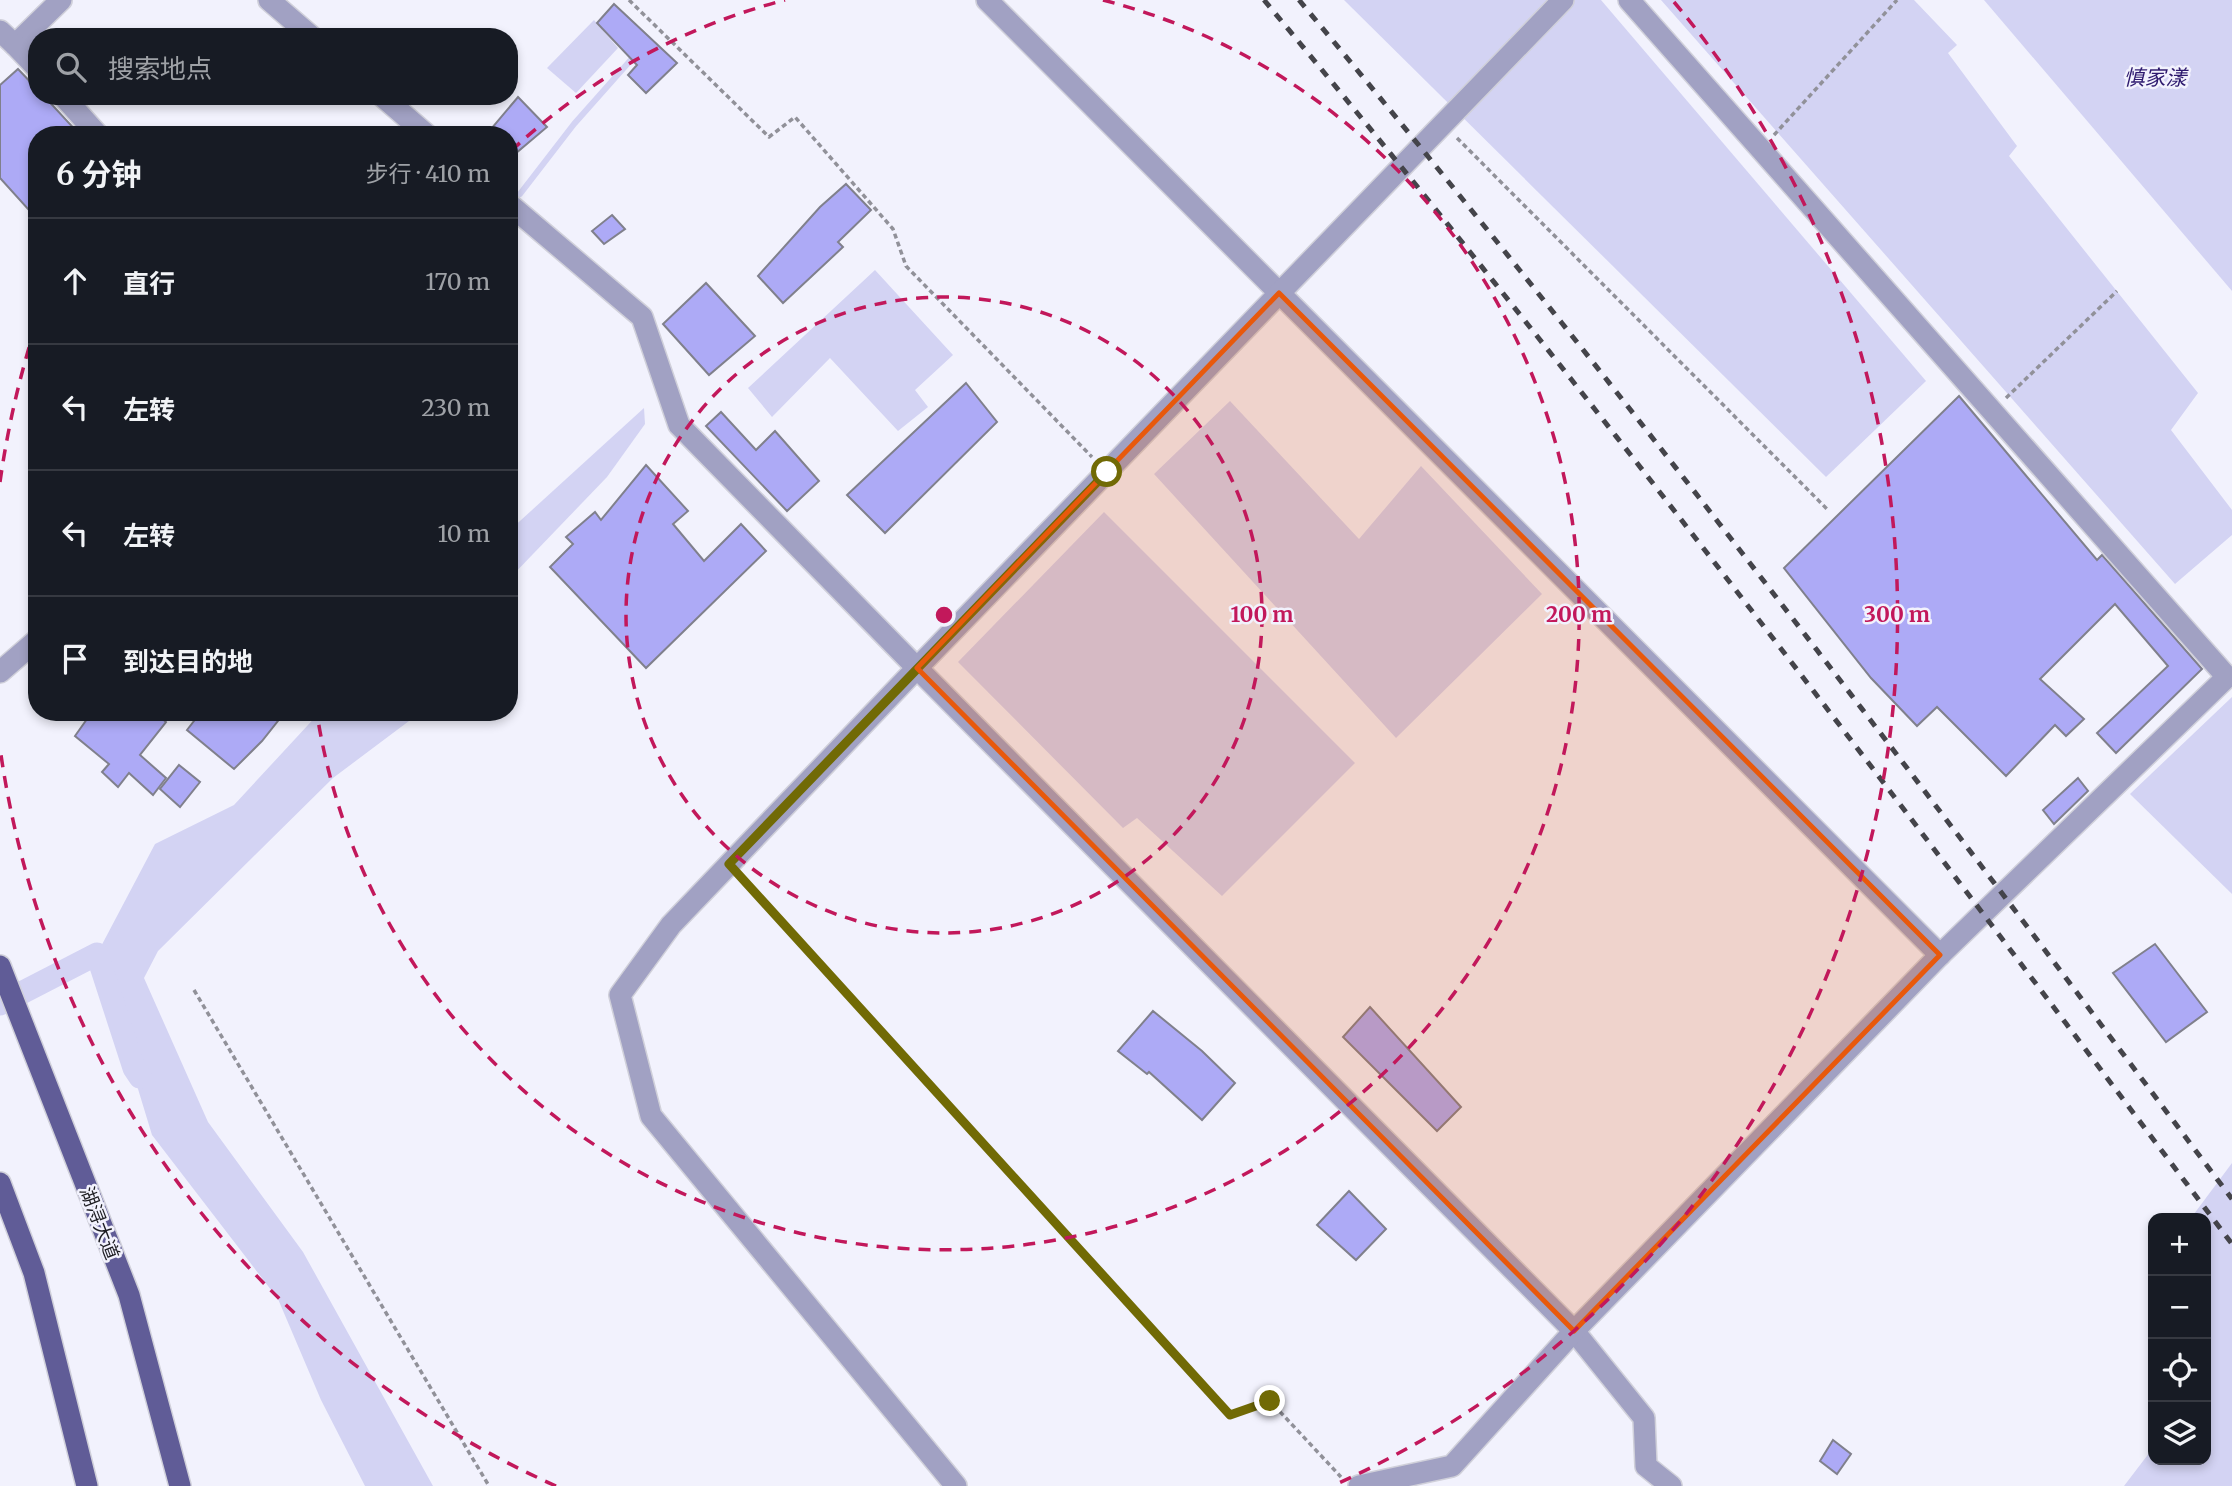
<!DOCTYPE html>
<html lang="zh">
<head>
<meta charset="utf-8">
<style>
	body { margin:0; font-family:Merriweather,"Noto Sans SC",serif; background:#242831; color:#f1f3f6 }
	.controls { position:absolute; right:21px; bottom:21px; display:grid; overflow:hidden; border-radius:14px; box-shadow:0 4px 10px #0003 }
	.controls button { width:63px; height:63px; display:grid; place-items:center; padding:0; border:0; border-bottom:2px solid #363941; background:#171b24; color:#f1f3f6; font:35px sans-serif }
	.stop { position:absolute; width:21px; height:21px; margin:-16px; border:5px solid #716a05; border-radius:50%; background:#fff }
	.stop.end { background:#716a05; border-color:#fff; box-shadow:0 2px 7px #0008 }
	.list { margin:0; padding:0; list-style:none }
	h2 { display:flex; justify-content:space-between; align-items:center; height:91px; margin:0; padding:0 28px; font-size:30px }
	h2 small { font-size:23px; font-weight:400; color:#9ea1a6 }
	.list li { display:grid; grid-template-columns:46px 1fr auto; gap:21px; align-items:center; box-sizing:border-box; height:126px; padding:0 28px; border-top:2px solid #363941 }
	.list b { display:block; font-size:26px; white-space:nowrap }
	.list em { font-size:23px; font-style:normal; color:#9ea1a6 }
	.icon { flex:none; width:38px; height:38px; fill:none; stroke:currentColor; stroke-width:2; stroke-linecap:round; stroke-linejoin:round }
	.map { position:relative; flex:none; width:2232px; height:1486px; overflow:hidden }
	.search { position:absolute; background:#171b24; box-shadow:0 4px 10px #0003; left:28px; top:28px; width:490px; height:77px; display:flex; align-items:center; gap:18px; box-sizing:border-box; padding:0 24px; border-radius:28px; color:#9ea1a6; font-size:26px }
	.panel { position:absolute; background:#171b24; box-shadow:0 4px 10px #0003; left:28px; top:126px; width:490px; height:595px; border-radius:28px }
	.map>svg:first-child { display:block }
</style>
</head>
<body>
<div class="map">
<svg width="2232" height="1486" viewBox="0 0 2232 1486">
	<rect width="100%" height="100%" fill="#f2f2fd"/>
	<!-- water -->
	<g fill="#d3d3f3">
		<polygon points="1344,0 1601,0 1926,381 1826,477"/>
		<polygon points="1661,0 1914,0 1957,45 1948,53 2017,146 2009,156 2198,393 2171,430 2232,510 2232,535 2175,584"/>
		<polygon points="1984,0 2232,0 2232,291"/>
		<polygon points="594,20 618,48 576,93 547,68"/>
		<polygon points="875,270 953,355 915,390 928,407 898,431 830,358 772,417 748,388"/>
		<polygon points="1230,401 1359,539 1421,466 1542,594 1396,738 1154,474"/>
		<polygon points="644,408 645,424 607,477 509,579 509,531"/>
		<polygon points="1104,512 1355,763 1222,896 1137,818 1123,828 958,662"/>
		<polygon points="2232,697 2232,894 2130,794"/>
		<polygon points="320,712 421,712 333,778 158,951 144,978 208,1122 303,1252 433,1486 365,1486 321,1400 278,1299 152,1135 97,954 155,844 234,805"/>
		<polygon points="2232,1163 2232,1486 2124,1486 2153,1448 2153,1460 2206,1460 2206,1218 2191,1218"/>
	</g>
	<g fill="none" stroke-linecap="round" stroke-linejoin="round">
		<!-- stream -->
		<polyline stroke="#d3d3f3" stroke-width="6" points="520,194 574,124 637,53"/>
		<!-- canal -->
		<polyline stroke="#d3d3f3" stroke-width="23" points="0,1004 97,954 134,1068 140,1077"/>
	</g>
	<!-- building -->
	<g fill="#adaaf6" stroke="#80808c" stroke-width="2">
		<polygon points="614,4 677,63 646,93 628,75 637,65 597,23"/>
		<polygon points="18,69 37,89 37,96 44,96 80,135 37,135 37,219 0,178 0,85"/>
		<polygon points="518,97 547,127 509,159 509,135 486,135"/>
		<polygon points="846,184 871,210 838,242 843,247 783,303 758,276 820,207"/>
		<polygon points="612,215 625,229 604,244 592,231"/>
		<polygon points="706,283 755,336 709,375 663,324"/>
		<polygon points="966,383 997,422 885,533 847,495"/>
		<polygon points="1959,396 2097,560 2102,555 2202,669 2116,753 2097,733 2168,666 2115,604 2040,679 2084,719 2066,736 2055,725 2006,776 1937,707 1917,726 1871,678 1784,568"/>
		<polygon points="721,412 756,450 775,431 819,481 787,511 706,426"/>
		<polygon points="646,465 688,511 673,524 704,561 741,524 766,551 646,668 550,567 573,544 566,537 595,512 601,520"/>
		<polygon points="92,712 155,712 166,722 140,755 166,778 153,795 129,773 118,787 102,772 109,764 75,736"/>
		<polygon points="201,712 285,712 262,741 234,769 187,730"/>
		<polygon points="179,765 200,782 180,807 160,789"/>
		<polygon points="2078,778 2088,791 2054,824 2043,810"/>
		<polygon points="2155,944 2207,1012 2166,1042 2113,973"/>
		<polygon points="1370,1007 1461,1107 1437,1131 1343,1037"/>
		<polygon points="1153,1011 1202,1051 1235,1083 1202,1120 1149,1072 1147,1074 1118,1051"/>
		<polygon points="1349,1191 1386,1229 1356,1260 1317,1225"/>
		<polygon points="1833,1440 1851,1454 1837,1474 1820,1461"/>
	</g>
	<g fill="none" stroke-linecap="round" stroke-linejoin="round">
		<defs>
			<g id="minor">
				<polyline points="269,0 312,37"/>
				<polyline points="987,0 1940,955"/>
				<polyline points="1629,0 2227,677 1940,955 1574,1331 1644,1418 1646,1466 1671,1486"/>
				<polyline points="0,31 15,45 61,0"/>
				<polyline points="15,45 37,68"/>
				<polyline points="63,96 98,135"/>
				<polyline points="382,96 427,135"/>
				<polyline points="509,204 642,317 679,425 917,668 671,925 620,995 651,1116 956,1486"/>
				<polyline points="0,672 37,640"/>
				<polyline points="1359,1486 1452,1466 1574,1331 917,668 1563,0"/>
			</g>
			<g id="major">
				<polyline points="0,966 129,1295 180,1486"/>
				<polyline points="0,1183 34,1273 87,1486"/>
			</g>
		</defs>
		<!-- minor casing -->
		<use href="#minor" stroke="#d0d0da" stroke-width="24"/>
		<!-- major casing -->
		<use href="#major" stroke="#d0d0da" stroke-width="24"/>
		<!-- path -->
		<g stroke="#919199" stroke-width="3.5" stroke-dasharray="5 3.5" stroke-linecap="butt">
			<polyline points="629,0 769,137 795,117 893,229 906,266 1092,457"/>
			<polyline points="1774,135 1897,0"/>
			<polyline points="1457,138 1829,511"/>
			<polyline points="2006,398 2117,291"/>
			<polyline points="742,879 1229,1415 1270,1401 1341,1477"/>
			<polyline points="194,990 489,1486"/>
		</g>
		<!-- minor -->
		<use href="#minor" stroke="#a1a1c3" stroke-width="21"/>
		<!-- major -->
		<use href="#major" stroke="#605c97" stroke-width="21"/>
		<!-- rail -->
		<g stroke="#44444a" stroke-width="5" stroke-dasharray="9 9" stroke-linecap="butt">
			<path d="M1264,0c336,403 652,824 968,1244"/>
			<path d="M1299,0c325,389 629,794 933,1199"/>
		</g>
	</g>
	<g fill="none" stroke-linecap="round" stroke-linejoin="round">
		<!-- route -->
		<polyline stroke="#716a05" stroke-width="9" points="1107,472 729,864 1230,1415 1270,1401"/>
	</g>
	<!-- marked area -->
	<path fill="#e8590c" fill-opacity="0.2" stroke="#e8590c" stroke-width="5" stroke-linejoin="round" d="M1279,293l661,662 -366,376 -657,-663z"/>
	<!-- distance rings -->
	<g fill="none" stroke="#c2185b" stroke-width="3.5" stroke-dasharray="12 9">
		<circle cx="944" cy="615" r="318"/>
		<path d="M511 151A635 635 0 0 1 785 0M1103 0A635 635 0 1 1 317 714"/>
		<path d="M556 1486A953 953 0 0 1 0 748M0 482A953 953 0 0 1 35 328M1674 2A953 953 0 0 1 1332 1486"/>
	</g>
	<g text-anchor="middle" stroke-width="5" stroke-linejoin="round" paint-order="stroke">
		<!-- street labels -->
		<g font-size="19" fill="#1c1c21" stroke="#f2f2fd">
			<text transform="translate(100 1223) rotate(69)" y="7">湖浔大道</text>
		</g>
		<!-- water labels -->
		<g font-size="21" font-style="italic" fill="#2d196e" stroke="#f2f2fd">
			<text x="2155" y="85">慎家漾</text>
		</g>
	</g>
	<circle cx="944" cy="615" r="10" fill="#c2185b" stroke="#f2f2fd" stroke-width="3.5"/>
	<g font-size="21" text-anchor="middle" font-weight="bold" fill="#c2185b" stroke="#f2f2fd" stroke-width="5" stroke-linejoin="round" paint-order="stroke">
		<text x="1262" y="622">100 m</text>
		<text x="1579" y="622">200 m</text>
		<text x="1897" y="622">300 m</text>
	</g>
</svg>
<div class="controls">
<button>+</button>
<button>−</button>
<button><svg class="icon" aria-label="locate" viewBox="0 0 24 24"><circle cx="12" cy="12" r="6"/><path d="M12 2v4M12 18v4M2 12h4M18 12h4"/></svg></button>
<button><svg class="icon" aria-label="layers" viewBox="0 0 24 24"><path d="M12 4l9 5-9 5-9-5zM3 14l9 5 9-5"/></svg></button>
</div>
<div class="stop" style="left:1107px;top:472px"></div>
<div class="stop end" style="left:1270px;top:1401px"></div>
<div class="search"><svg class="icon" aria-label="search" viewBox="0 0 24 24"><circle cx="10" cy="10" r="6"/><path d="M15 15l6 6"/></svg>搜索地点</div>
<section class="panel">
<h2>6 分钟<small>步行 · 410 m</small></h2>
<ul class="list">
<li><svg class="icon" aria-label="ahead" viewBox="0 0 24 24"><path d="M12 20V5M6 11l6-6 6 6"/></svg><div><b>直行</b></div><em>170 m</em></li>
<li><svg class="icon" aria-label="left" viewBox="0 0 24 24"><path d="M17 20v-9H6M10 6l-5 5 5 5"/></svg><div><b>左转</b></div><em>230 m</em></li>
<li><svg class="icon" aria-label="left" viewBox="0 0 24 24"><path d="M17 20v-9H6M10 6l-5 5 5 5"/></svg><div><b>左转</b></div><em>10 m</em></li>
<li><svg class="icon" aria-label="arrive" viewBox="0 0 24 24"><path d="M6 21V4h12l-3 4 3 4H6"/></svg><div><b>到达目的地</b></div></li>
</ul>
</section>
</div>
</body>
</html>
